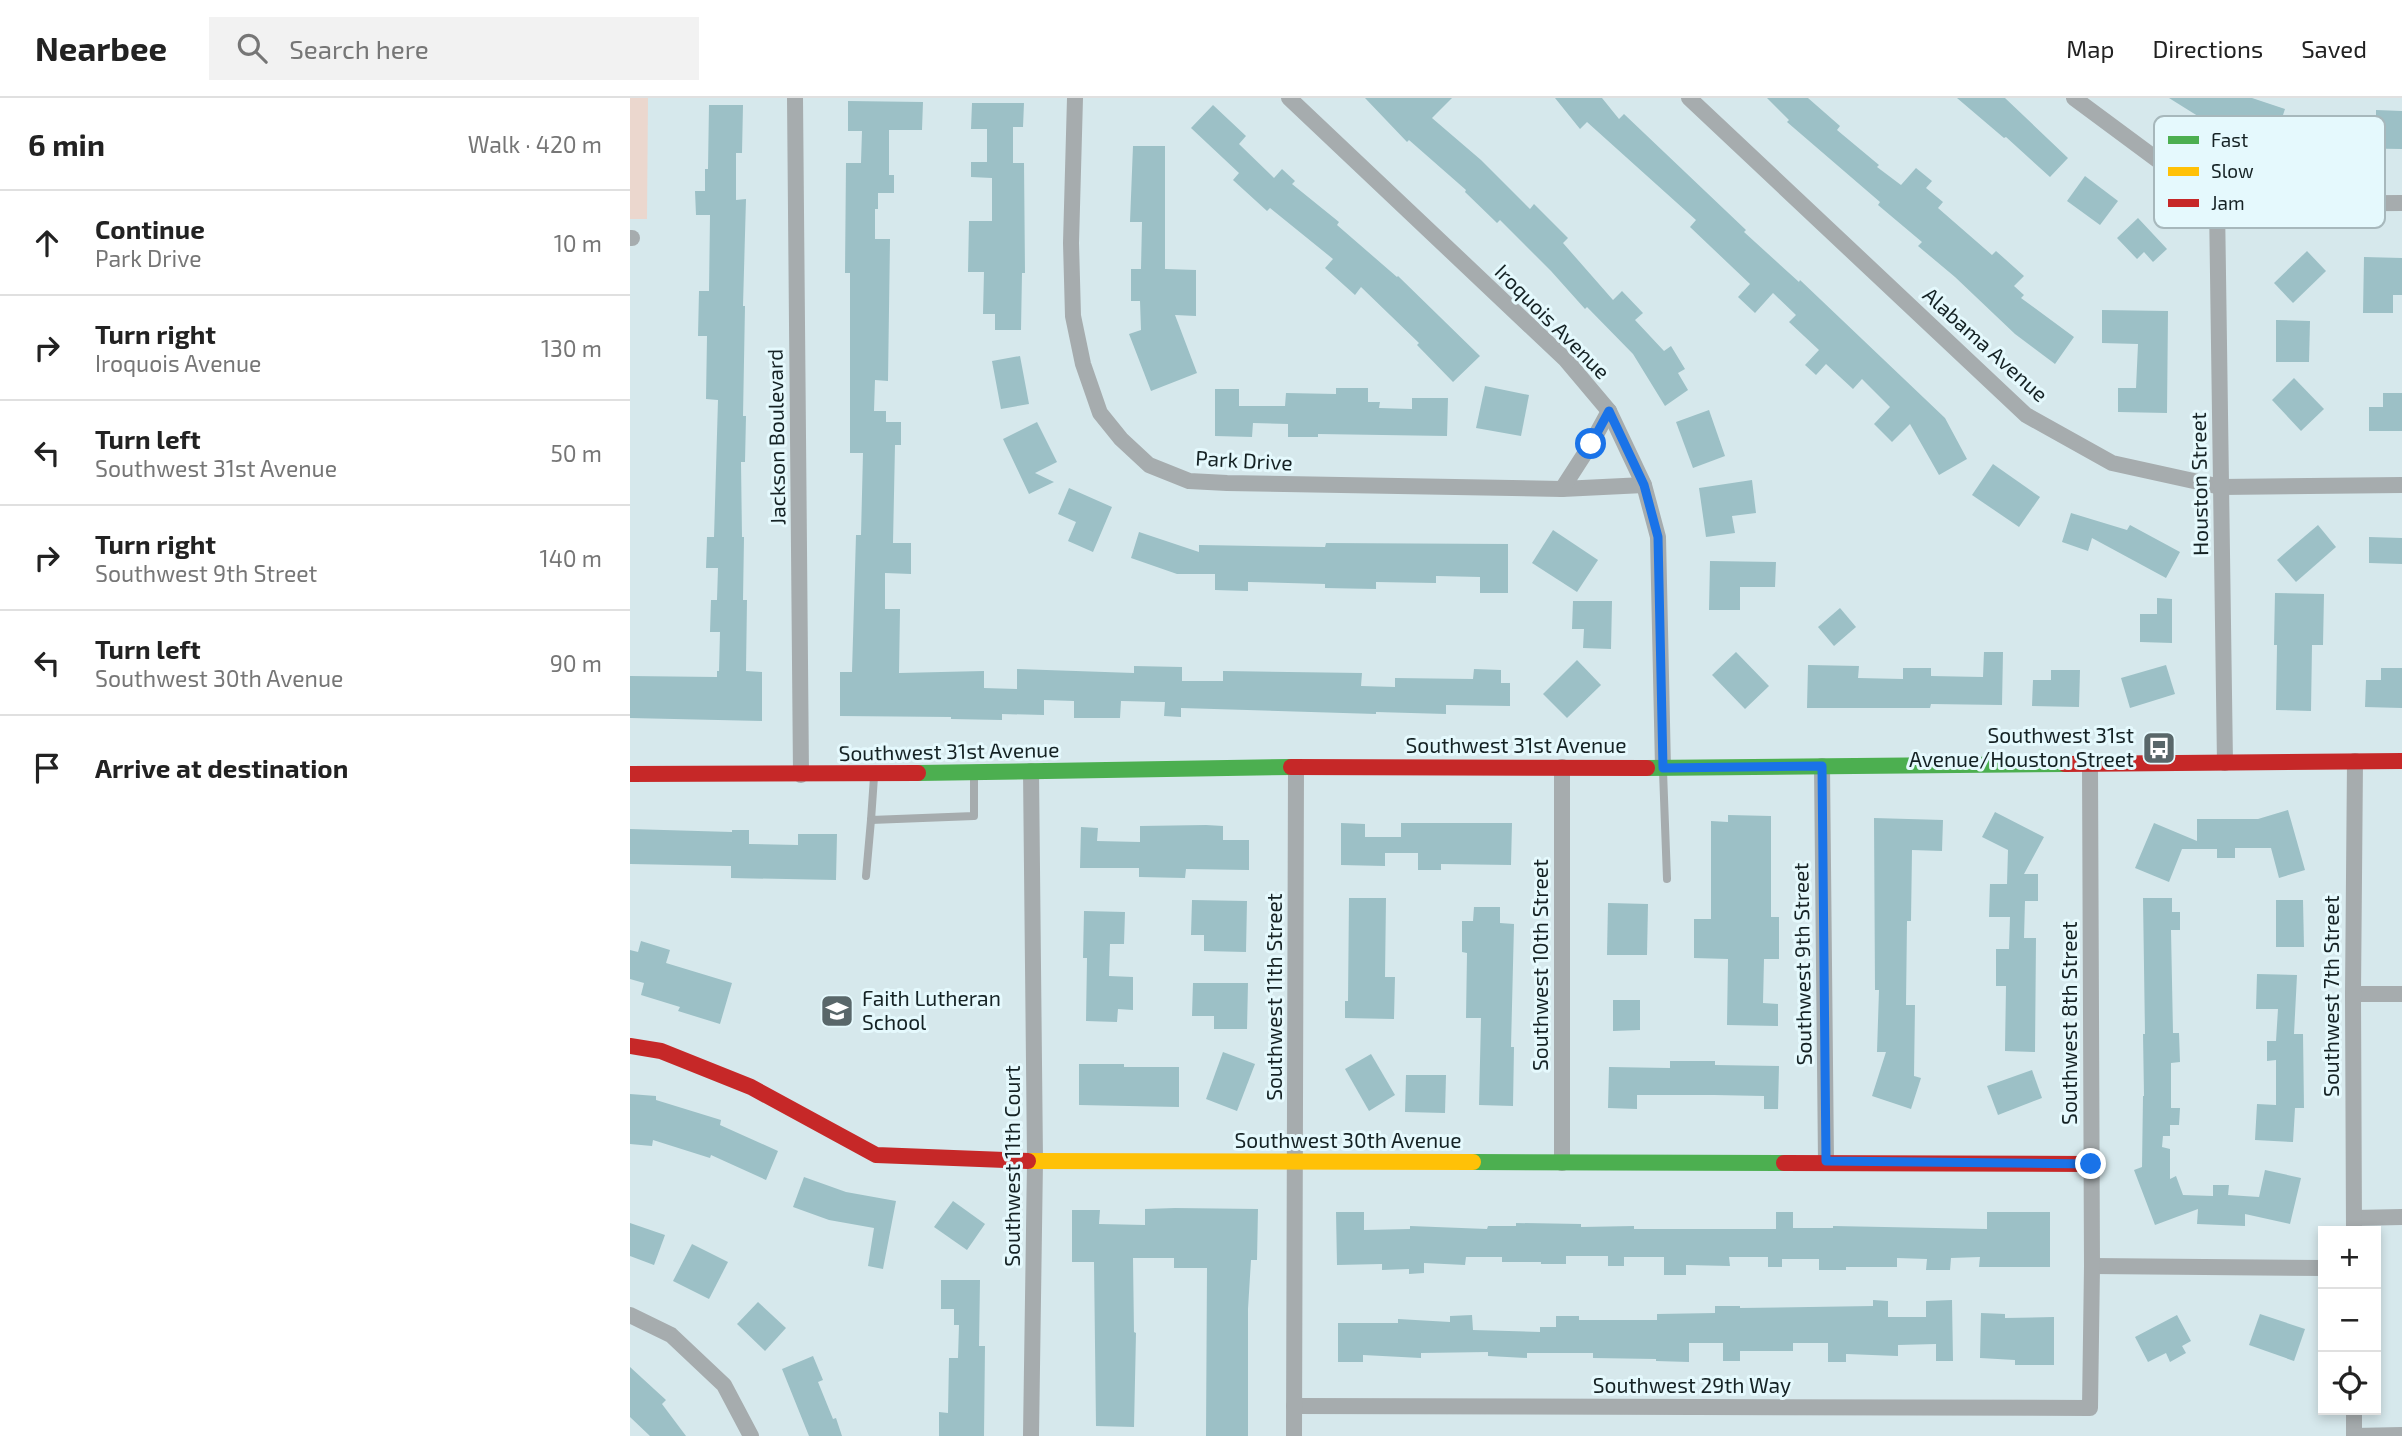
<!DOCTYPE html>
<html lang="en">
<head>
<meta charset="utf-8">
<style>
	body { margin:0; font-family:"Exo 2",sans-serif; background:#f2f2f2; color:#222 }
	.controls { position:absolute; right:21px; bottom:21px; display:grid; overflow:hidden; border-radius:0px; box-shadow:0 4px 10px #0003 }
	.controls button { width:63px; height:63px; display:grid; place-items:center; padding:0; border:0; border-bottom:2px solid #e0e0e0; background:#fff; color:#222; font:35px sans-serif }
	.stop { position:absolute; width:21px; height:21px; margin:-16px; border:5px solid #1a73e8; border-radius:50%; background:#fff }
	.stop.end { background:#1a73e8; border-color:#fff; box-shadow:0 2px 7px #0008 }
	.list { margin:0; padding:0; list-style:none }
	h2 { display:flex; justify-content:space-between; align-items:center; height:91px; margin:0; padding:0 28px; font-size:30px }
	h2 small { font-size:23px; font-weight:400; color:#767676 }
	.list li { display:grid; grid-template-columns:46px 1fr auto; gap:21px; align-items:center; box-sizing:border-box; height:105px; padding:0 28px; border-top:2px solid #e0e0e0 }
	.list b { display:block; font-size:26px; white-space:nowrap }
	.list p { margin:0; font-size:23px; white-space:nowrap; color:#767676 }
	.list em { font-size:23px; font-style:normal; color:#767676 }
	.icon { flex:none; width:38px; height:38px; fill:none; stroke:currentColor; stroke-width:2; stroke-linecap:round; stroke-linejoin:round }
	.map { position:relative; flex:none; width:1772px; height:1338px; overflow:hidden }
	header { display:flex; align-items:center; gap:42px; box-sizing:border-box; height:98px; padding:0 35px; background:#fff; border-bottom:2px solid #e0e0e0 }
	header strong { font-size:33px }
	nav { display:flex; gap:38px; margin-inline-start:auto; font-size:24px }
	.search { width:490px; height:63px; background:#f2f2f2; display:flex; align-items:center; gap:18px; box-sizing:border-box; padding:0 24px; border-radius:0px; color:#767676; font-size:26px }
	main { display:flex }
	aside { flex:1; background:#fff }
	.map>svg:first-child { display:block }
</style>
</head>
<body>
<header>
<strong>Nearbee</strong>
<div class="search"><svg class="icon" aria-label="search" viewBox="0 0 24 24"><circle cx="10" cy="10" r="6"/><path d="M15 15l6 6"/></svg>Search here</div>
<nav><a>Map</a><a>Directions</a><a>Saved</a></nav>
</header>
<main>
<aside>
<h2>6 min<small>Walk · 420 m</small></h2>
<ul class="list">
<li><svg class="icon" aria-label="ahead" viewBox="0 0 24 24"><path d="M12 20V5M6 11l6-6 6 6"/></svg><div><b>Continue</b><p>Park Drive</p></div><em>10 m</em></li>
<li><svg class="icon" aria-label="right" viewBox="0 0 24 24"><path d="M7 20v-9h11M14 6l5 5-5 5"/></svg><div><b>Turn right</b><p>Iroquois Avenue</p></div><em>130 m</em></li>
<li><svg class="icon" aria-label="left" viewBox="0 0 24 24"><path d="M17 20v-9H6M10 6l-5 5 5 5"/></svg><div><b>Turn left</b><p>Southwest 31st Avenue</p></div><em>50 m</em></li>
<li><svg class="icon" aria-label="right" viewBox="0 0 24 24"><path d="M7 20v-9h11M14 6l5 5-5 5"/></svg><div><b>Turn right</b><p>Southwest 9th Street</p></div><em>140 m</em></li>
<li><svg class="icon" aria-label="left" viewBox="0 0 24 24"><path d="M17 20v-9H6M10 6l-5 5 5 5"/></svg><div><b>Turn left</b><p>Southwest 30th Avenue</p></div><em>90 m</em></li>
<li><svg class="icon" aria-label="arrive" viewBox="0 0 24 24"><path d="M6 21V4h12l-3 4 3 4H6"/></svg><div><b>Arrive at destination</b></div></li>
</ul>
</aside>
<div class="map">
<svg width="1772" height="1338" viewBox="0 0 1772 1338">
	<rect width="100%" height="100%" fill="#d6e8ec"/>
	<!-- green -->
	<polygon fill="#ebd7ce" points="0,0 18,0 17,121 0,121"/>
	<!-- building -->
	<g fill="#9cc0c6">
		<polygon points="735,0 822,0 802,20 851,62 900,111 904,106 938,140 933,145 983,202 992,193 1013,215 1005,222 1034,253 1041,248 1055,271 1048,275 1058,292 1035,308 1003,256 957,209 955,211 921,173 870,122 867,125 835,94 836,92 779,42 777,44"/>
		<polygon points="925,0 972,0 989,21 994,16 1116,132 1114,134 1169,184 1170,182 1315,320 1337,361 1309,377 1280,326 1262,344 1244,326 1260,309 1232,281 1223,291 1196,266 1186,277 1175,267 1189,252 1159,224 1166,217 1143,195 1125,215 1108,199 1120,186 1060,129 1066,122 957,24 950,31"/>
		<polygon points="1137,0 1178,0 1210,28 1207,32 1249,67 1247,69 1271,87 1286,70 1302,83 1296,90 1313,104 1308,110 1362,157 1366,153 1394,178 1384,188 1394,197 1391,200 1444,239 1425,266 1385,236 1325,179 1288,148 1292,144 1248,107 1250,104 1157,24 1159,22"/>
		<polygon points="1327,0 1375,0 1438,60 1420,79 1376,39 1374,40"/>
		<polygon points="1539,0 1622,0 1655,11 1653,17 1707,19 1707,25 1746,26 1746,12 1772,13 1772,51 1706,50 1706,55 1673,54 1674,36 1647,35 1643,48 1587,30"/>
		<polygon points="218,3 293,4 292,32 259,32 259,77 264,77 264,95 248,95 248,111 245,111 245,141 260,141 258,283 245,282 244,313 256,313 256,324 271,324 271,347 265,347 263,445 281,445 281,476 255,475 255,511 270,511 269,575 354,573 354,590 387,591 387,571 504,575 504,568 552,569 552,583 593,583 593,573 732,575 731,588 765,589 765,580 843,581 844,571 871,572 871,585 880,585 880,608 816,607 816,616 746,614 746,616 551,610 551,619 534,618 535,604 491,603 490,620 444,620 444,603 414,602 414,617 372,616 372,622 321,621 321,619 210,618 210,574 222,574 226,437 231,437 233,355 220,355 220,175 215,175 216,65 231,65 232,33 218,33"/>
		<polygon points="342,5 394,5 393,29 383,29 383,65 394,65 395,175 392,175 391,232 365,232 365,216 353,216 354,174 338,174 339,123 362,123 362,80 341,79 341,64 357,64 357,31 341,31"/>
		<polygon points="79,7 113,7 112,55 106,55 106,102 116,101 113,208 115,208 113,318 116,318 115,364 111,364 112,439 114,439 113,502 117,502 116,573 132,574 132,623 0,620 0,578 87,579 87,573 89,573 90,534 80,534 81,502 87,502 88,470 76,470 77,439 84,439 88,302 76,301 77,238 68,238 69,193 79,193 80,117 66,117 65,93 75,93 75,71 78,71"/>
		<polygon points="583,7 616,38 609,46 644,80 652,71 665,83 662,86 709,124 707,127 767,179 768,178 850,258 823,284 787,247 789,245 731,189 725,197 695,170 703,161 640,110 637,113 603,82 609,75 561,30"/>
		<polygon points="503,48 535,48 535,171 566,172 566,218 545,217 567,275 521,293 499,236 511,232 510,203 501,203 501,171 511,171 512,124 500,124"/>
		<polygon points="1455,78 1488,103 1470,127 1437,103"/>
		<polygon points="1508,120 1537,151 1523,164 1514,154 1507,161 1487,140"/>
		<polygon points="1677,153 1696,173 1663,205 1644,185"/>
		<polygon points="1734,159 1772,160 1772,197 1763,197 1763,215 1733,215"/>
		<polygon points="1472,212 1538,213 1537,315 1488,314 1488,290 1506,290 1508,246 1472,245"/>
		<polygon points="1646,222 1680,223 1679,264 1646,264"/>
		<polygon points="390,258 399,306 371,311 362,263"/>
		<polygon points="1664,280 1694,311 1671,333 1642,302"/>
		<polygon points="855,288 899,297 891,338 846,330"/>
		<polygon points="706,290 738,290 738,304 750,304 749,310 782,311 782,300 818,300 817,338 688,336 688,339 658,339 658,326 623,325 622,339 585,338 585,291 609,291 609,308 655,308 656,295 706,296"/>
		<polygon points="1753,295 1772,295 1772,333 1739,333 1739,309 1753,309"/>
		<polygon points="1079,312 1095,358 1063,370 1046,324"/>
		<polygon points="407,324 427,364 405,375 424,384 399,396 373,341"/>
		<polygon points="1363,366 1410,399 1389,429 1342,397"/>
		<polygon points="1122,382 1126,415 1102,418 1105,435 1076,439 1069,390"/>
		<polygon points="439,390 482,409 463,454 438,443 446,424 428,416"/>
		<polygon points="1441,415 1497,432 1500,427 1550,454 1536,480 1462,440 1458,453 1432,444"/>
		<polygon points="1688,427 1706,449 1666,484 1647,462"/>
		<polygon points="923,432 968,462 947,494 902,465"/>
		<polygon points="509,434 569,454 569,447 695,449 696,445 878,446 878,495 850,495 850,479 806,478 806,485 746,484 746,491 695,490 695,486 618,484 618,493 585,492 585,476 547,476 501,460"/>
		<polygon points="1739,439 1772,440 1772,466 1739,465"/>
		<polygon points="1080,463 1146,464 1145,489 1110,489 1110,512 1079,512"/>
		<polygon points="1645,495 1694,496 1693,547 1682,547 1681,613 1646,612 1647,547 1644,547"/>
		<polygon points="1527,500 1542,501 1542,545 1510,544 1510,516 1527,516"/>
		<polygon points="943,503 982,503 981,551 953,550 954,531 942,531"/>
		<polygon points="1210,510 1226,529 1204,548 1188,529"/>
		<polygon points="1106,554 1139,588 1115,611 1082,577"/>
		<polygon points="1354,554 1373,554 1372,607 1301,606 1300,610 1177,610 1178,567 1229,568 1228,580 1273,581 1273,570 1301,570 1301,578 1353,579"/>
		<polygon points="947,562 971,587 937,620 913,596"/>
		<polygon points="1536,567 1545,596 1500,610 1491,580"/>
		<polygon points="1751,570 1772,570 1772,610 1735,609 1736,582 1751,582"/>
		<polygon points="1421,572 1450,572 1449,609 1402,608 1403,582 1421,582"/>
		<polygon points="1658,712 1675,772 1649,780 1641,750 1605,750 1605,760 1587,760 1587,751 1552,751 1539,784 1505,770 1524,725 1567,743 1567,721 1628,721"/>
		<polygon points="1365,714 1414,739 1394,776 1408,776 1408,803 1395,803 1394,840 1406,840 1405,954 1375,953 1376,888 1366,888 1366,851 1379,851 1380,819 1359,819 1360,786 1377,786 1378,752 1352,739"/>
		<polygon points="1098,717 1141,718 1141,819 1149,819 1149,861 1134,861 1133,905 1148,906 1148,928 1097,927 1098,861 1064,860 1064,821 1081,821 1081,723 1098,724"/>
		<polygon points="1244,720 1313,722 1312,753 1282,752 1281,823 1277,823 1276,907 1285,907 1284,978 1291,980 1281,1011 1242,998 1256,954 1247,954 1249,892 1245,892"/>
		<polygon points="711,725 735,726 735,739 771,739 771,725 882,725 881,767 811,766 811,772 788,772 788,755 755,755 755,768 711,767"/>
		<polygon points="576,727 593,728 593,742 619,742 619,772 556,771 555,780 509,779 509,770 450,770 451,729 468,730 467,743 510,744 510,728"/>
		<polygon points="0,731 102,734 102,732 119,732 119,746 168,747 168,736 207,736 206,782 101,780 101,768 0,766"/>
		<polygon points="719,800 756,800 755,879 765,879 764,921 715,920 715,903 718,903"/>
		<polygon points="1513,800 1542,800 1542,814 1550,814 1550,832 1541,832 1543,935 1549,935 1550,964 1541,965 1541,1010 1550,1010 1549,1027 1540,1027 1540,1038 1533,1038 1532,1049 1540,1051 1540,1081 1546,1078 1553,1097 1583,1098 1583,1087 1599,1087 1598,1097 1629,1099 1635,1072 1671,1080 1660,1126 1615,1116 1615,1128 1567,1126 1568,1111 1525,1127 1504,1072 1512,1069 1513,998 1514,998 1513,936 1515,936"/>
		<polygon points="562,802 617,803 616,854 574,853 574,837 561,837"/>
		<polygon points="1646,802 1673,802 1674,849 1646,849"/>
		<polygon points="978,805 1018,806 1017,857 977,857"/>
		<polygon points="844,809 870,809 870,825 884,826 881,949 884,949 883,1008 849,1007 851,920 836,920 837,855 832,854 832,823 843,823"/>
		<polygon points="454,813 495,814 494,846 480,846 479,878 503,879 503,912 488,911 487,924 456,923 457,860 453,860"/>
		<polygon points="11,843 40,852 36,865 102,885 90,926 48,913 50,909 11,897 14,885 0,881 0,852 8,854"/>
		<polygon points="1627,876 1667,877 1664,936 1673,936 1674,1010 1665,1010 1663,1044 1625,1042 1627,1006 1646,1007 1646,962 1637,963 1637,943 1646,943 1648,911 1626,911"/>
		<polygon points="563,885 618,885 617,931 584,931 584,918 562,918"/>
		<polygon points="983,902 1010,902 1010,932 983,933"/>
		<polygon points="593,954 625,966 607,1013 576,1001"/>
		<polygon points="741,956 765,997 739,1013 715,971"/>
		<polygon points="1040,963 1085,963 1085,967 1149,968 1148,1011 1134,1011 1134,998 1084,997 1007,997 1007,1011 978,1010 979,969 1040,970"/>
		<polygon points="449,966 494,966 494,969 549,969 549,1009 449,1007"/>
		<polygon points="1402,972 1412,1000 1368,1017 1357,988"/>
		<polygon points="776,977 816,977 815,1015 775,1014"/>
		<polygon points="0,996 26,998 26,1002 91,1022 90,1027 148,1053 136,1082 81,1057 80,1060 23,1042 22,1048 0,1046"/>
		<polygon points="174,1079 216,1094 266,1103 253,1171 238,1168 244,1130 199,1122 163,1109"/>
		<polygon points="323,1103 355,1126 337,1152 304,1129"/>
		<polygon points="545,1110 628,1111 627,1162 621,1162 618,1211 618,1338 576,1338 577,1170 544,1170 544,1160 503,1160 504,1234 506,1235 504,1329 466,1328 464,1164 442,1164 442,1112 470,1112 469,1126 515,1127 515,1111"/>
		<polygon points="706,1114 734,1114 734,1132 780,1131 780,1128 857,1131 858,1128 886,1128 886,1125 951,1126 951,1129 1004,1128 1004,1131 1146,1131 1146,1114 1163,1114 1163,1130 1203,1130 1203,1128 1357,1131 1357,1114 1420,1114 1420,1169 1349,1169 1350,1159 1321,1160 1320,1172 1296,1172 1297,1161 1267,1160 1267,1169 1216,1169 1216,1172 1189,1172 1189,1161 1152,1161 1152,1169 1138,1169 1138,1159 1099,1159 1100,1168 1056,1167 1056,1177 1034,1177 1034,1159 994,1159 994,1168 978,1168 978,1158 936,1158 936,1166 911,1166 911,1164 872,1164 872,1159 836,1159 835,1167 794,1165 794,1175 779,1176 779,1171 752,1172 752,1166 707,1167"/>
		<polygon points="0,1125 35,1137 24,1167 0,1158"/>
		<polygon points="62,1146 98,1164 79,1201 43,1183"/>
		<polygon points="311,1182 350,1182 349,1248 355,1248 354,1338 309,1338 309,1314 318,1315 319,1260 328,1260 329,1227 324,1227 324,1211 311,1211"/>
		<polygon points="1243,1202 1258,1203 1258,1219 1296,1219 1296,1203 1322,1202 1323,1263 1306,1263 1306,1246 1268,1247 1268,1258 1216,1256 1216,1264 1198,1264 1198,1245 1163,1245 1163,1253 1110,1253 1110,1263 1093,1263 1093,1245 1059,1245 1059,1264 1026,1263 1026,1261 963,1260 963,1255 897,1255 897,1260 858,1258 858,1254 791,1255 791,1260 733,1257 733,1264 708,1264 708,1225 768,1225 768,1221 820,1224 820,1218 842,1217 843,1232 910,1234 910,1229 926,1229 926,1218 949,1218 949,1222 1027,1222 1027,1216 1085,1215 1085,1208 1110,1208 1110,1210 1243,1208"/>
		<polygon points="128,1204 156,1230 135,1253 107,1226"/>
		<polygon points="1351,1215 1375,1216 1375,1220 1424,1219 1424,1267 1385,1267 1385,1262 1350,1260"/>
		<polygon points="1630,1216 1675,1231 1664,1263 1619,1247"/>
		<polygon points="1547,1217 1561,1243 1552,1248 1556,1255 1540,1264 1536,1255 1518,1264 1505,1239"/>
		<polygon points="183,1258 193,1282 188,1284 203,1321 206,1320 212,1338 179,1338 152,1271"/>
		<polygon points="0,1269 36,1302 32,1306 56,1338 20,1338 0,1319"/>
	</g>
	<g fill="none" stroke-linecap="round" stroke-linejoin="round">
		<!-- lane -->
		<g stroke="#a6acae" stroke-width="8">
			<polyline points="1033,673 1037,781"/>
			<polyline points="244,679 241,722 344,718 344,677"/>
			<polyline points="236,778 241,722"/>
		</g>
		<!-- street -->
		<g stroke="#a6acae" stroke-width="16">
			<polyline points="165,0 171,677"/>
			<polyline points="445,0 441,145 443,218 453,266 470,315 491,341 519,367 559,383 597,385 932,391 1014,387"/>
			<polyline points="659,0 936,262 979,313 1014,387 1028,439 1033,670"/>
			<polyline points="1059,0 1396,317 1482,365 1591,389 1772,387"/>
			<polyline points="1444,0 1587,106 1772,105"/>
			<polyline points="1587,106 1595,665"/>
			<polyline points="0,140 2,140"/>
			<polyline points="932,391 961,346 979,313"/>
			<polyline points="1192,668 1196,1064"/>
			<polyline points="401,673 405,1063 401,1338"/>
			<polyline points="1723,896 1772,896"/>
			<polyline points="932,1065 932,669"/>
			<polyline points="1724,1120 1772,1119"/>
			<polyline points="1724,1133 1723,896 1725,663"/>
			<polyline points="1462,1168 1693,1170"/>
			<polyline points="0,1217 41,1237 94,1287 121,1338"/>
			<polyline points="664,1308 1460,1310 1462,1168 1460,666"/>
			<polyline points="1724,1312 1724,1338"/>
			<polyline points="664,1338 666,669"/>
			<polyline points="1724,1338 1772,1337"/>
		</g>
		<!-- fast -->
		<g stroke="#4caf50" stroke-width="16">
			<polyline points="1017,670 1435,666"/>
			<polyline points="288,675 661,669"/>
			<polyline points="843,1064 1154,1065"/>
		</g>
		<!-- slow -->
		<polyline stroke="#ffc107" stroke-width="16" points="398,1063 843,1064"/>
		<!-- jam -->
		<g stroke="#c62828" stroke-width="16">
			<polyline points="1435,666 1772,663"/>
			<polyline points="661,669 1017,670"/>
			<polyline points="0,676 288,675"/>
			<polyline points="0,948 31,953 121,989 246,1057 398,1063"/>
			<polyline points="1154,1065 1461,1066"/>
		</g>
	</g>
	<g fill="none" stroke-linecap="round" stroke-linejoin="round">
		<!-- route -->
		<polyline stroke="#1a73e8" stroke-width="9" points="961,346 979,313 1014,387 1028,439 1033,670 1192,668 1196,1063 1461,1066"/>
	</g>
	<!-- icons -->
	<defs>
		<symbol id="bus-square" viewBox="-11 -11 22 22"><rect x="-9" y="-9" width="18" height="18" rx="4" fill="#59676a" stroke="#e5f9fd"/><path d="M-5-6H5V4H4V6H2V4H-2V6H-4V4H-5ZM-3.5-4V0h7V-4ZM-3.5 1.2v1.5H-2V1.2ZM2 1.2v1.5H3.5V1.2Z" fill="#fff"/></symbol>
		<symbol id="school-square" viewBox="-11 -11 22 22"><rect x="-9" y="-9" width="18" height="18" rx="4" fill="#59676a" stroke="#e5f9fd"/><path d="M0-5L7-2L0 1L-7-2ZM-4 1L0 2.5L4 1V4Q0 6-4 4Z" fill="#fff"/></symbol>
	</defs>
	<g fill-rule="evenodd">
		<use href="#bus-square" x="1510" y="631" width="38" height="38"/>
		<use href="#school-square" x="188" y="894" width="38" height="38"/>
	</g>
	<g text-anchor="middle" stroke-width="6" stroke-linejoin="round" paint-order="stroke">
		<!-- street labels -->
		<g font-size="21" fill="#152224" stroke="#e5f9fd">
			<text transform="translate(922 224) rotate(45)" y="7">Iroquois Avenue</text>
			<text transform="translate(1355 247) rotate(42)" y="7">Alabama Avenue</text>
			<text transform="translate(147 339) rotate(-91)" y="7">Jackson Boulevard</text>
			<text transform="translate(614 363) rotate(3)" y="7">Park Drive</text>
			<text transform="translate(1570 386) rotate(-91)" y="7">Houston Street</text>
			<text x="886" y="655">Southwest 31st Avenue</text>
			<text transform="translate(319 654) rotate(-1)" y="7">Southwest 31st Avenue</text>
			<text transform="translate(1173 866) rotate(-91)" y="7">Southwest 9th Street</text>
			<text transform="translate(911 867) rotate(-90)" y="7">Southwest 10th Street</text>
			<text transform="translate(1702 898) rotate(-90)" y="7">Southwest 7th Street</text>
			<text transform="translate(645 899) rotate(-90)" y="7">Southwest 11th Street</text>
			<text transform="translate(1440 925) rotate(-90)" y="7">Southwest 8th Street</text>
			<text x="718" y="1050">Southwest 30th Avenue</text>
			<text transform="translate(383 1068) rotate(-90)" y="7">Southwest 11th Court</text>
			<text x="1062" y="1295">Southwest 29th Way</text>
		</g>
		<!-- poi labels -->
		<g font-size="21" fill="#152224" stroke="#e5f9fd" text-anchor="end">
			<text x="1504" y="645">Southwest 31st<tspan x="1504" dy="24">Avenue/Houston Street</tspan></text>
			<text x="232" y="908" text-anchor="start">Faith Lutheran<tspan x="232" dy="24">School</tspan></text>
		</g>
	</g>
	<!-- legend -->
	<rect x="1524" y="18" width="231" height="112" rx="10" fill="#e5f9fd" stroke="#a7b8bc" stroke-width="2"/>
	<rect x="1538" y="38" width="31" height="8" fill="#4caf50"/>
	<rect x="1538" y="69" width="31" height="9" fill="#ffc107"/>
	<rect x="1538" y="101" width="31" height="8" fill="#c62828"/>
	<g font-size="19" fill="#152224">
		<text x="1581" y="49">Fast</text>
		<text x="1581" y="80">Slow</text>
		<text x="1581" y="112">Jam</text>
	</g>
</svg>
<div class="controls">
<button>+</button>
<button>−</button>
<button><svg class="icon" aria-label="locate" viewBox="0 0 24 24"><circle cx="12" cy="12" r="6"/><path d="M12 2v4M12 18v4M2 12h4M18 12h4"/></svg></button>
</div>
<div class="stop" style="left:961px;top:346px"></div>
<div class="stop end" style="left:1461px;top:1066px"></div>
</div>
</main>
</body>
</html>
